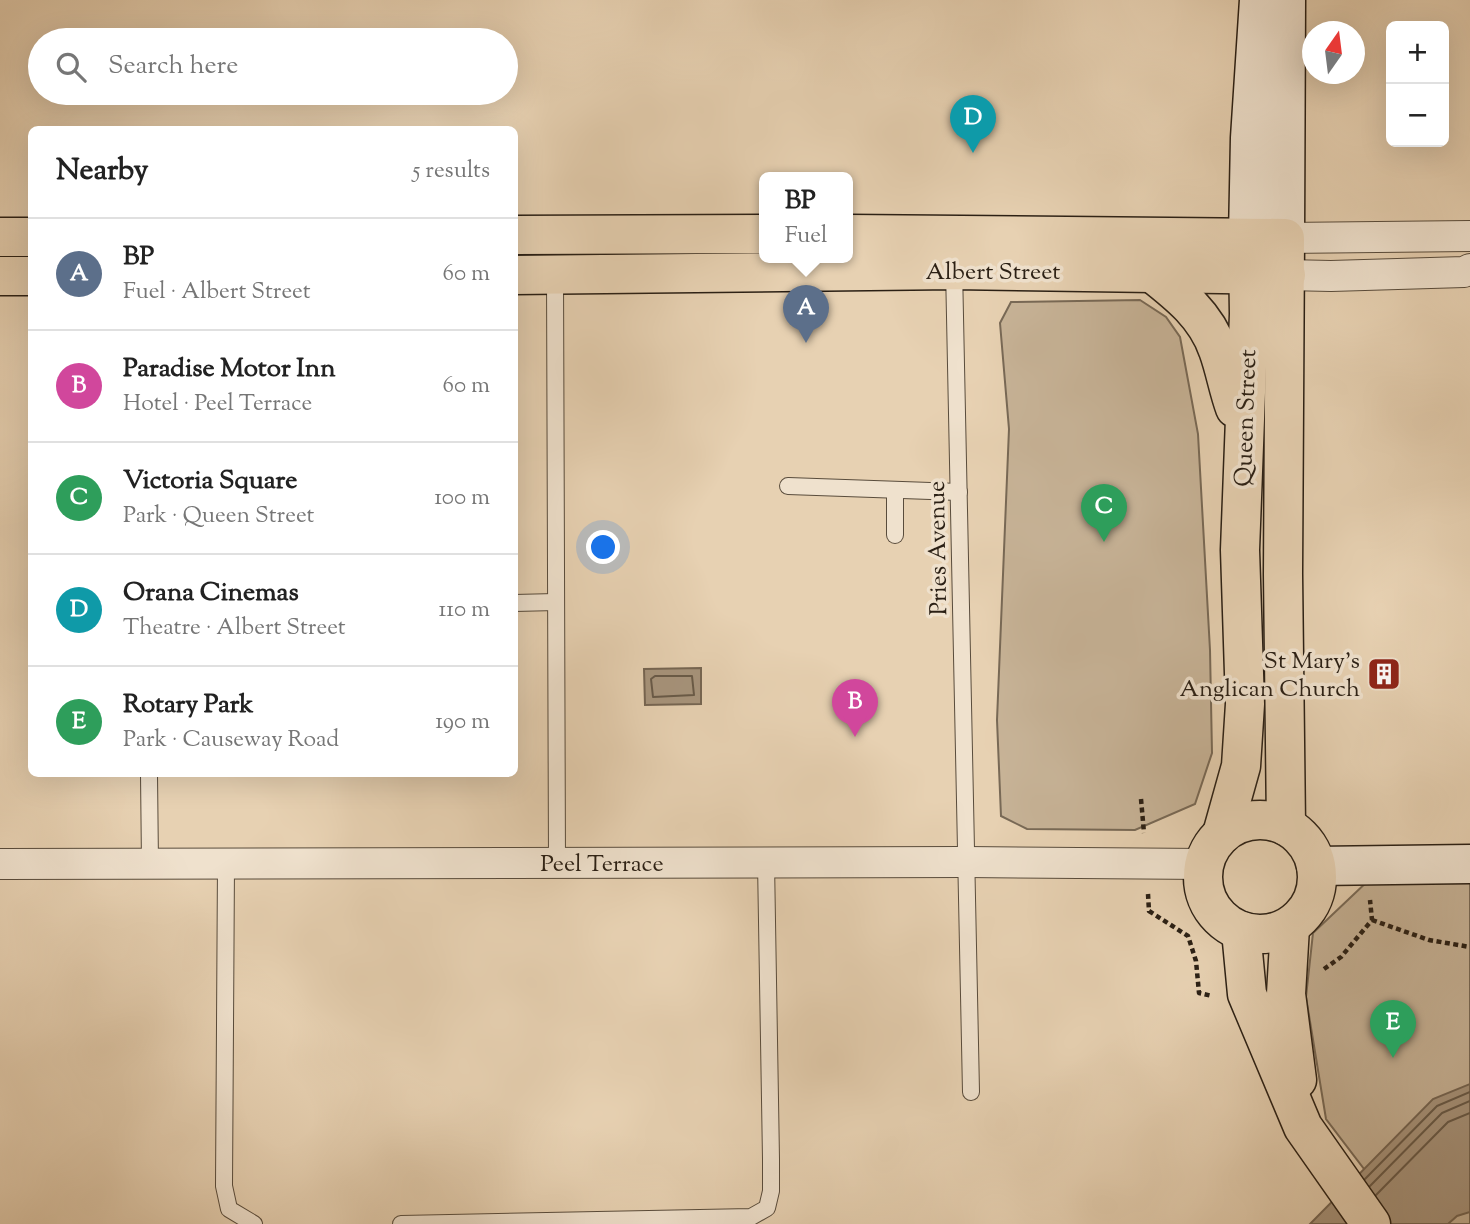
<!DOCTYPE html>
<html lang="en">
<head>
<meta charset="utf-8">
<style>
	body { margin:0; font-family:"Sorts Mill Goudy",serif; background:#f2f2f2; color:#222 }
	.controls { position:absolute; right:21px; top:21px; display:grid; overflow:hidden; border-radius:10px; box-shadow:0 7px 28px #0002 }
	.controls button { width:63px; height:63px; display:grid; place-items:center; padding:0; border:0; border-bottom:2px solid #e0e0e0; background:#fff; color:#222; font:35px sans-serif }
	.compass { position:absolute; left:1302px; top:21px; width:63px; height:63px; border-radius:50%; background:#fff; box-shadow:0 7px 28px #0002; rotate:14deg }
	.you { position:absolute; left:604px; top:548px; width:24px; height:24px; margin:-18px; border:5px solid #fff; border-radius:50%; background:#1a73e8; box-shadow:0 0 0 10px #1a73e833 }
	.badge { display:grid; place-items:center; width:46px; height:46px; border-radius:50%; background:#111827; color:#fff; font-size:23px; font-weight:700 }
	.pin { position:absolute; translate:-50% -58px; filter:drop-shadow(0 2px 4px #0008) }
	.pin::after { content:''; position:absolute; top:37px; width:24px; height:21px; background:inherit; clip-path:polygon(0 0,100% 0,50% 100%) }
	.popup { position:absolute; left:759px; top:172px; width:94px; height:91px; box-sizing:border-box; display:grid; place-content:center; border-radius:10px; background:#fff; filter:drop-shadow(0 2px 5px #0005); font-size:23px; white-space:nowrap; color:#767676 }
	.popup b { font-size:26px; color:#222 }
	.popup::after { content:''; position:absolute; left:50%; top:100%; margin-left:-14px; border:14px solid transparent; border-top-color:#fff }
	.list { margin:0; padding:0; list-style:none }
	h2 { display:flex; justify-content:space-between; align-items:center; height:91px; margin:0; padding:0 28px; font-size:30px }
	h2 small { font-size:23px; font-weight:400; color:#767676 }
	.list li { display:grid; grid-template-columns:46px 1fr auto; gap:21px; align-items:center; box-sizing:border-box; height:112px; padding:0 28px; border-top:2px solid #e0e0e0 }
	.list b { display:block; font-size:26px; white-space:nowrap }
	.list p { margin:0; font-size:23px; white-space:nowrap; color:#767676 }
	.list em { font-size:23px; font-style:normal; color:#767676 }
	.icon { flex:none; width:38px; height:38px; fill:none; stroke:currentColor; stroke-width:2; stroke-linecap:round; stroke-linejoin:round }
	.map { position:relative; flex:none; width:1470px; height:1224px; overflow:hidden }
	.search { position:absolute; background:#fff; box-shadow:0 7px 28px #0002; left:28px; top:28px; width:490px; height:77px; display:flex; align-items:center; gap:18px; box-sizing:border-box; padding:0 24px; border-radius:38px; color:#767676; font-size:26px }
	.panel { position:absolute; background:#fff; box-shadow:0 7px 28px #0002; left:28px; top:126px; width:490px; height:651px; border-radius:10px }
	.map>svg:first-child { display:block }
</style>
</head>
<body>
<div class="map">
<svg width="1470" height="1224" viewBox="0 0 1470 1224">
	<rect width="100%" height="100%" fill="#e7d1b2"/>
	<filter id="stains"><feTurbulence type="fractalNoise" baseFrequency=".00286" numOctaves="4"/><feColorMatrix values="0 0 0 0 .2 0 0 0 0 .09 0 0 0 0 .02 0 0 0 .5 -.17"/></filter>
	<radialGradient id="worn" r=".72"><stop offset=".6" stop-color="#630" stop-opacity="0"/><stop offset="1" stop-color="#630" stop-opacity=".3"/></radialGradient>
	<!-- green -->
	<g fill="#c7b397" stroke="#786956" stroke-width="2">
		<polygon points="1140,300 1166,317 1180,337 1198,434 1210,650 1212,753 1195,804 1135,830 1027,829 1001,816 997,720 1009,429 1000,323 1011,302"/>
		<polygon points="1470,876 1470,1224 1406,1224 1326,1119 1306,997 1313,933 1371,878"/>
	</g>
	<!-- water -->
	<g fill="#a7947c" stroke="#756552" stroke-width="2">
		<polygon points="701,668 701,704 645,705 644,669"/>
		<polygon points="1470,1084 1470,1212 1457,1216 1448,1224 1310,1224 1433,1099"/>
	</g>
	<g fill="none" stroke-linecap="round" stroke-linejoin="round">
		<!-- shore -->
		<g stroke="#685a48" stroke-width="2">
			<polygon points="655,676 692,676 694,695 653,697 651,679"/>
			<polyline points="1365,1179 1437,1106 1470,1092"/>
			<polyline points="1370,1186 1442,1113 1470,1101"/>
			<polyline points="1376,1195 1448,1122 1470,1113"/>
		</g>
		<defs>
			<g id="lane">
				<polyline points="954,268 971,1092"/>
				<polyline points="555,275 557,863"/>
				<polyline points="788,486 959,492"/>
				<polyline points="895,491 895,535"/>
				<polyline points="514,603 556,602"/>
				<polyline points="149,774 150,864"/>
				<polyline points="226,864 224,1186 229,1209 254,1224"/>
				<polyline points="401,1224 751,1217 767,1208 771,1191 771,1159 766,862"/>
			</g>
			<g id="street">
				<polyline points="1285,238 1470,236"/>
				<polyline points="1286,275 1331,276 1464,272 1470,269"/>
				<polyline points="0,864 966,862 1204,864"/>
			</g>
			<g id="secondary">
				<polyline points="1248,237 1250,138 1259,0"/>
				<polyline points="1285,238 1286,0"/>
				<polyline points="1316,866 1470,864"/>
			</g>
			<g id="primary">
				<polyline points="848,234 1285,238 1283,574 1286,826"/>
				<polyline points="514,235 764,234"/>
				<polyline points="0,237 32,237"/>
				<path d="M1151,272c28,22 55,43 67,78 7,19 10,39 17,58"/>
				<polyline points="514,275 954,270 1286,275"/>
				<polyline points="0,276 32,276"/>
				<circle cx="1260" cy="877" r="57"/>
				<polyline points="1222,834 1241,766 1245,704 1240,550 1249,314 1248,251"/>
				<polyline points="1290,927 1286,994 1297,1080"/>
				<polyline points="1241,931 1247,994 1303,1127 1371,1224"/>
			</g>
		</defs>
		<!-- lane casing -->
		<use href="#lane" stroke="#594c3c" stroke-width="18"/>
		<!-- street casing -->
		<use href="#street" stroke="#594c3c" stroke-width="32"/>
		<!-- secondary casing -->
		<use href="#secondary" stroke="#2a1f14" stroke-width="41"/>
		<!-- primary casing -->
		<use href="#primary" stroke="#2a1f14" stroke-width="41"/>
		<!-- path -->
		<g stroke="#2a1f14" stroke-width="4.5" stroke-dasharray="5 3.5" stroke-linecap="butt">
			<polyline points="1141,799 1144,833"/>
			<polyline points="1148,894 1149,911 1188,936 1196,961 1199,993 1212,996"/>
			<polyline points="1372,920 1429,940 1470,947"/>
			<polyline points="1324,969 1341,957 1372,920 1370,900"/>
		</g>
		<!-- lane -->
		<use href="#lane" stroke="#efe1cd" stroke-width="16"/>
		<!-- street -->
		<use href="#street" stroke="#efe1cd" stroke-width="30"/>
		<!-- secondary -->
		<use href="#secondary" stroke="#efe1cd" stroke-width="38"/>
		<!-- primary -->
		<use href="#primary" stroke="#e7d1b2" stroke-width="38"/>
	</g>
	<!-- icons -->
	<defs>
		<symbol id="building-square" viewBox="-11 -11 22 22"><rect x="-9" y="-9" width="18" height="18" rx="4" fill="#8f2418" stroke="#efe1cd"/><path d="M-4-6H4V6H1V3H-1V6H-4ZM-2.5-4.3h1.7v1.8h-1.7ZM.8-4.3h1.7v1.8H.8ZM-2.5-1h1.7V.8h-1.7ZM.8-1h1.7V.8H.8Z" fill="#fff"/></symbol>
	</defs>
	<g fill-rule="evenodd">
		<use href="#building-square" x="1365" y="655" width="38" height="38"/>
	</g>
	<g text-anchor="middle" stroke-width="7" stroke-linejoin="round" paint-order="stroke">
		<!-- street labels -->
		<g font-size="24" fill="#2a1f14" stroke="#efe1cd">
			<text x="993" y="279">Albert Street</text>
			<text transform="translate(1245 418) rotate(-88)" y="8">Queen Street</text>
			<text transform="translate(937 548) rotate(-91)" y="8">Pries Avenue</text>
			<text x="602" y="871">Peel Terrace</text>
		</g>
		<!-- poi labels -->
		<g font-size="24" fill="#2a1f14" stroke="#efe1cd" text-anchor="end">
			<text x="1360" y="668">St Mary's<tspan x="1360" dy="28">Anglican Church</tspan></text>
		</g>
	</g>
	<rect width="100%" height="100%" filter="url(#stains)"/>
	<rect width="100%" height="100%" fill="url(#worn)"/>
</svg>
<div class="controls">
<button>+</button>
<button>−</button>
</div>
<svg class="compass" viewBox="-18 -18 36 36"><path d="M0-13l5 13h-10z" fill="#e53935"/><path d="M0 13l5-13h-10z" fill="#767676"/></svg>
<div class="you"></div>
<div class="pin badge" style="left:806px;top:343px;background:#5c6f8a">A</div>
<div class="popup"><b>BP</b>Fuel</div>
<div class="pin badge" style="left:855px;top:737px;background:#d1479c">B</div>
<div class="pin badge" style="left:1104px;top:542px;background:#2e9e5b">C</div>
<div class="pin badge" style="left:973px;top:153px;background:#0f9aa8">D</div>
<div class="pin badge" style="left:1393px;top:1058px;background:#2e9e5b">E</div>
<div class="search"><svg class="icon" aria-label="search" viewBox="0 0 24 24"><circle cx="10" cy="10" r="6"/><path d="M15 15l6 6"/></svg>Search here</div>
<section class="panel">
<h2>Nearby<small>5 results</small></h2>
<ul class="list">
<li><span class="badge" style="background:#5c6f8a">A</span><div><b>BP</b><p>Fuel · Albert Street</p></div><em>60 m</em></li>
<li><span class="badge" style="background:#d1479c">B</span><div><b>Paradise Motor Inn</b><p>Hotel · Peel Terrace</p></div><em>60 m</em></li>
<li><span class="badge" style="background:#2e9e5b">C</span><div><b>Victoria Square</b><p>Park · Queen Street</p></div><em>100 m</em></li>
<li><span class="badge" style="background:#0f9aa8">D</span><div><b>Orana Cinemas</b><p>Theatre · Albert Street</p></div><em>110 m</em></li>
<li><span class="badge" style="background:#2e9e5b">E</span><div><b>Rotary Park</b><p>Park · Causeway Road</p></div><em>190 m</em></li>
</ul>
</section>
</div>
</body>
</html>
